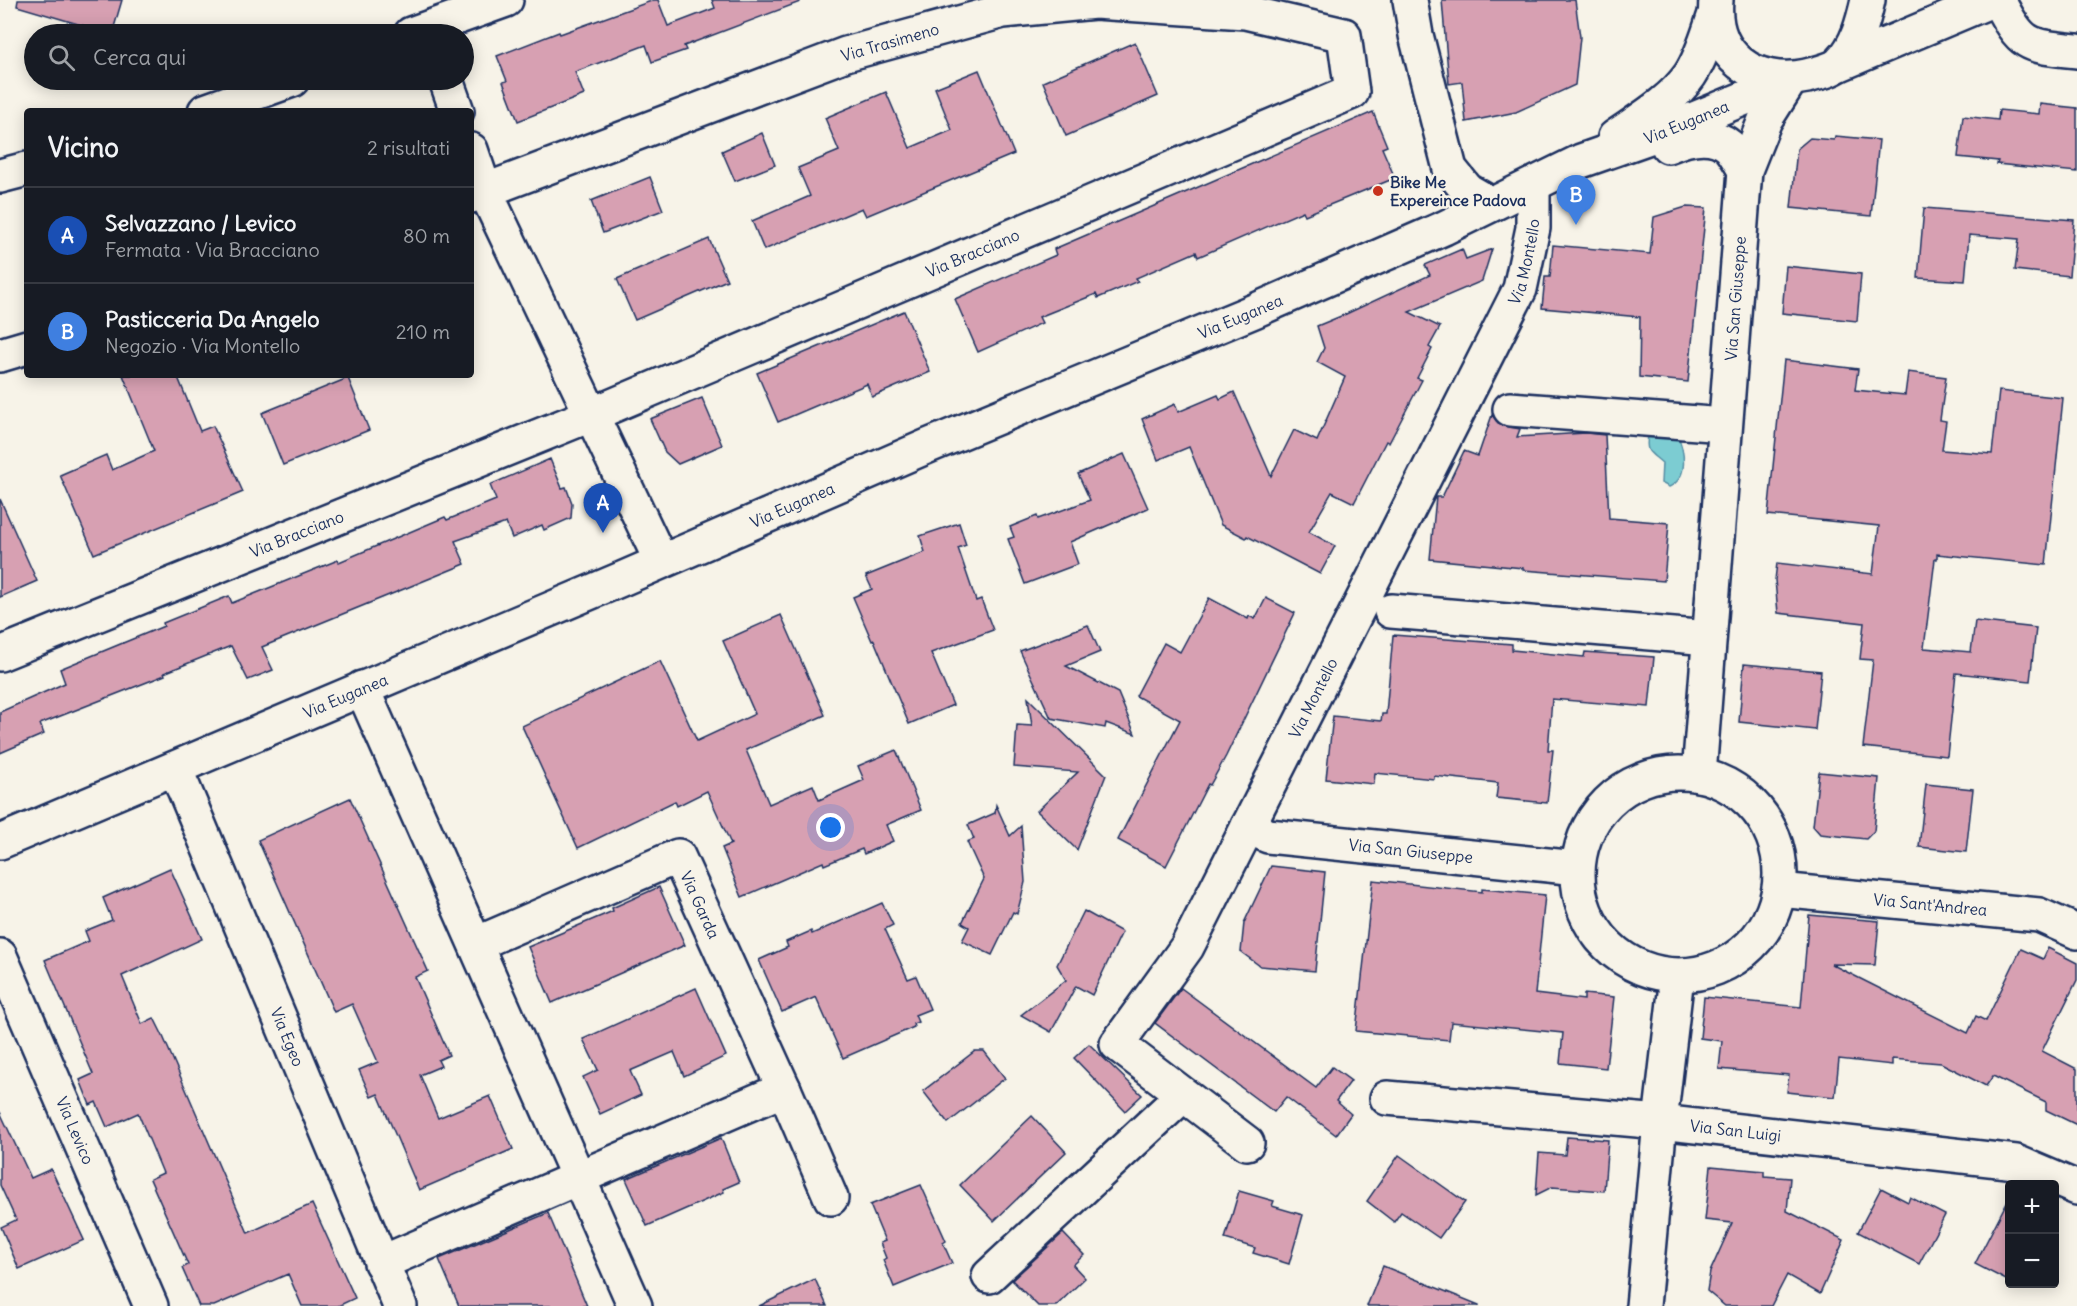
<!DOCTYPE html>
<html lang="it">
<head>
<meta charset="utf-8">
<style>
	body { margin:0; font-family:Delius,sans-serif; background:#242831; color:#f1f3f6 }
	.controls { position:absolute; right:18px; bottom:18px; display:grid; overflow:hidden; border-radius:6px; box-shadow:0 3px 15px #0003 }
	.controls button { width:54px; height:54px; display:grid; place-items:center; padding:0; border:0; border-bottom:2px solid #363941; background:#171b24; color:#f1f3f6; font:30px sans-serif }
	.you { position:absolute; left:831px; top:828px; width:21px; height:21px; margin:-15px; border:4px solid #fff; border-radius:50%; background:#1a73e8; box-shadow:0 0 0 9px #1a73e833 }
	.badge { display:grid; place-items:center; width:39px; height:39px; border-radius:50%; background:#0f766e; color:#fff; font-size:20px; font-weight:700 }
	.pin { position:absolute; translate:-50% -50px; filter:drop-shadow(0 2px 3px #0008) }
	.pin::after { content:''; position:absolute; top:32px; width:21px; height:18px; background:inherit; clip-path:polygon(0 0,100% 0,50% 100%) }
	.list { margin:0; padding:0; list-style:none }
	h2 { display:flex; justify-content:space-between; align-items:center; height:78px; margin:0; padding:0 24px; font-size:26px }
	h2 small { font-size:20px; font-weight:400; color:#9ea1a6 }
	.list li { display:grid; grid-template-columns:39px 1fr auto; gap:18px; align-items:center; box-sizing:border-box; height:96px; padding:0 24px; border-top:2px solid #363941 }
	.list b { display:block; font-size:22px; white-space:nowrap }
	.list p { margin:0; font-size:20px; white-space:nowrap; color:#9ea1a6 }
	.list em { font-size:20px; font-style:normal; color:#9ea1a6 }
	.icon { flex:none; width:33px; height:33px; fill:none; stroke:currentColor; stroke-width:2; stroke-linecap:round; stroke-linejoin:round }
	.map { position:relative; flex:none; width:2077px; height:1306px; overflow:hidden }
	.search { position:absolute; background:#171b24; box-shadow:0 3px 15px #0003; left:24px; top:24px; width:450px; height:66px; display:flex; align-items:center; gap:15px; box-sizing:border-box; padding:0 21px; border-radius:33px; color:#9ea1a6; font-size:22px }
	.panel { position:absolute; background:#171b24; box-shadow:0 3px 15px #0003; left:24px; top:108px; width:450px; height:270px; border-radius:6px }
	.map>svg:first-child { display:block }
</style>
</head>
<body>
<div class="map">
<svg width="2077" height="1306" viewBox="0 0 2077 1306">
	<rect width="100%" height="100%" fill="#f7f3e8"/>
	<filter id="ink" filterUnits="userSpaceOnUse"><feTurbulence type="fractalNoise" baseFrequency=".0167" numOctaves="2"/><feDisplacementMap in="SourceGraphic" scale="12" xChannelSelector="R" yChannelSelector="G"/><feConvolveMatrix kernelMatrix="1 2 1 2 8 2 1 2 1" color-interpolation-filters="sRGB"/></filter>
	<g filter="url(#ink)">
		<!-- water -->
		<path fill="#7bccd2" stroke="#558da4" stroke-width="1.5" d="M1677,434c8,17 12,44 -8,53l-8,-4 1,-20c-12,-11 -17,-10 -14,-27z"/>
		<!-- building -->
		<g fill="#d7a0b2" stroke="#1b2f5e" stroke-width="1.5">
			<polygon points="18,0 122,0 112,34 17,6"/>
			<polygon points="654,0 658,0 668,26 715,8 712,0 800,0 800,2 684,46 686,50 652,62 646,45 575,72 584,95 518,121 503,82 507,81 497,56 559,32 560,34"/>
			<polygon points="1442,0 1575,0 1580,37 1575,85 1516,112 1466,122 1462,82 1449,84"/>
			<polygon points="1135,42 1158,96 1066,136 1043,82"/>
			<polygon points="979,70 1014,154 866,216 862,208 764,250 752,221 810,196 798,168 839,151 825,118 886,92 910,148 952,130 935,88"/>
			<polygon points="2040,104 2077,108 2077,172 1997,164 1998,161 1958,157 1963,116 1998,120 1999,110 2039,114"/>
			<polygon points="1373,112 1387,146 1382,148 1395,178 1305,215 1303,211 1198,257 1196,252 1136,278 1138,281 1098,298 1096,294 1039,317 1042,323 978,352 955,299 1056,255 1054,249"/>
			<polygon points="762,133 775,165 735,181 722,151"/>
			<polygon points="1835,136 1879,140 1871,216 1791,208 1797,149 1810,138 1834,140"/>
			<polygon points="650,177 663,210 603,233 591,201"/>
			<polygon points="1686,207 1706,208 1688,382 1639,377 1640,317 1542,308 1545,277 1550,277 1553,245 1650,254 1654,217"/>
			<polygon points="1924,208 2074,220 2069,276 2015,270 2019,239 1969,235 1965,281 1918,278"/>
			<polygon points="709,239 727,280 635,320 617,279"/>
			<polygon points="1462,249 1466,259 1492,249 1482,281 1409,312 1440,327 1429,347 1432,349 1417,378 1422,380 1389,443 1386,441 1354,503 1332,492 1309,532 1335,546 1320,574 1247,536 1246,538 1221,525 1189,447 1158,460 1142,419 1175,404 1178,412 1218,395 1220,399 1234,392 1271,476 1294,430 1317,441 1345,377 1317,362 1324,348 1317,326 1346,314 1430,275 1425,265"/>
			<polygon points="1786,266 1861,274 1857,321 1782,313"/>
			<polygon points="904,311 930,372 872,397 867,384 778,422 757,373"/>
			<polygon points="1784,360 1858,369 1855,390 1905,395 1908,372 1946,377 1940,420 1946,421 1942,450 1992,454 1999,391 2063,398 2046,565 1937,554 1937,559 1935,559 1924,648 1971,652 1975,621 2036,628 2030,681 1956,673 1947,756 1863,747 1873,660 1860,659 1864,623 1778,613 1775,580 1777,563 1873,574 1879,526 1768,515"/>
			<polygon points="123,375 177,375 200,431 213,426 243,492 94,554 60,475 106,455 112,470 154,451"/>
			<polygon points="348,378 369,430 283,465 262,413"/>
			<polygon points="702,398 722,445 678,464 665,452 650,419"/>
			<polygon points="1492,415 1500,425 1520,429 1517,437 1586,433 1605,435 1609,518 1669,523 1664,581 1523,570 1523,568 1430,559 1436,497 1442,497 1464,451 1478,456"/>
			<polygon points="1124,454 1148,508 1070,542 1078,564 1025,584 1008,539 1014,537 1010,527 1037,516 1038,519 1090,500 1078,474"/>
			<polygon points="550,459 562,488 566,487 572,503 571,518 544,530 542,525 512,538 506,523 455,541 465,564 262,647 273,670 248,680 231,646 164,673 165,675 40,724 44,734 0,753 0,712 65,683 60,669 164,626 163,623 229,596 232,603 338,560 339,562 445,517 447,520 496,500 490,485"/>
			<polygon points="0,499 37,581 0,597"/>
			<polygon points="959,523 966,545 958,548 976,601 981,599 993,630 931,653 953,705 909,724 874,640 872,641 853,597 872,589 866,576 925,552 920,536"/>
			<polygon points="1209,598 1248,619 1249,616 1255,619 1266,598 1295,613 1226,756 1210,785 1208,784 1166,866 1118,840 1180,720 1136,696 1164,643 1180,652"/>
			<polygon points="781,615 825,715 746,750 769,804 813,785 819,800 864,780 858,766 896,750 921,810 886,825 893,841 864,854 862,849 824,865 823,862 742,897 722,848 731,844 707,791 677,806 675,801 578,848 522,726 660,661 697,741 755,714 723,641"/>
			<polygon points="1088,625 1100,652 1066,666 1118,693 1135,734 1106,723 1105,728 1051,718 1020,651"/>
			<polygon points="1393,635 1512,644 1512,650 1584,657 1585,652 1654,657 1649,707 1552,699 1548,750 1553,750 1547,803 1496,798 1498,783 1434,776 1434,779 1375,773 1374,784 1326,779 1333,716 1381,721 1382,714 1386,714"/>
			<polygon points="1744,664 1821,671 1815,730 1739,722"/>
			<polygon points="1028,698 1106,775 1077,850 1037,811 1078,772 1014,767 1017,725 1032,726"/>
			<polygon points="1819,772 1879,778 1874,831 1866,839 1820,834 1813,826"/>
			<polygon points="1926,784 1973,789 1966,852 1919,847"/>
			<polygon points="350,798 428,971 415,977 449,1055 438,1060 441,1066 420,1075 438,1118 490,1096 513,1149 419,1190 378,1094 371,1097 359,1070 378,1062 352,1004 334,1012 258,840"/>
			<polygon points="996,805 1010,836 1021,826 1025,882 1017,914 1013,912 992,955 962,941 969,927 962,923 984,879 967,842 974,839 968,825 995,813"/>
			<polygon points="1271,866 1325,872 1315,971 1260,966 1241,952 1244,923"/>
			<polygon points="170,868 202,939 122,976 142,1024 154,1018 162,1034 248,1233 312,1204 355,1298 338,1306 302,1306 288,1274 214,1306 199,1306 182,1268 188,1265 150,1179 163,1173 138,1113 107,1127 96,1102 90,1105 80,1080 93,1074 45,960 89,941 85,931 112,920 103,898"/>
			<polygon points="1373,880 1482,892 1482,889 1545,895 1535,994 1584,1000 1584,994 1614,997 1606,1068 1560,1063 1563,1033 1451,1022 1449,1040 1356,1031"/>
			<polygon points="659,887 685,945 552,1003 528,947 613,911 612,908"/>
			<polygon points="882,903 893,925 885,929 908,979 916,976 930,1009 915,1015 918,1022 913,1024 914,1027 843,1058 816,997 782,1012 759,960 788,947 786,942 811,931 812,934"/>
			<polygon points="1084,911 1122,932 1092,995 1076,986 1051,1032 1021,1015 1066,980 1057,965"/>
			<polygon points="1809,915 1879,921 1875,965 1831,964 1968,1033 1976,1016 1986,1021 2021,949 2043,959 2048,948 2077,963 2077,980 2042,1051 2077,1069 2077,1125 2046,1110 2046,1102 1993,1076 1986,1086 1941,1063 1892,1059 1892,1065 1839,1059 1835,1097 1787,1092 1789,1075 1719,1069 1722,1041 1700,1038 1704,997 1801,1007"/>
			<polygon points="696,988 726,1056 684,1076 674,1052 630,1071 641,1095 600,1114 583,1077 598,1070 583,1039"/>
			<polygon points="1181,988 1316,1088 1332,1067 1351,1081 1336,1101 1351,1114 1336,1135 1286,1097 1274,1112 1155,1023"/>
			<polygon points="1089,1044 1142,1095 1125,1111 1074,1058"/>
			<polygon points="975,1051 984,1051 1005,1078 948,1123 923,1091"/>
			<polygon points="0,1112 31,1178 51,1169 84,1240 19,1269 1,1227 16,1220 0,1185"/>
			<polygon points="1032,1116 1066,1152 994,1221 960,1185"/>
			<polygon points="1567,1137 1608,1140 1604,1191 1552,1187 1536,1195 1539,1153 1565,1155"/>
			<polygon points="721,1138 739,1182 723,1189 724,1192 647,1226 626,1179"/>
			<polygon points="1399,1155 1465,1202 1439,1238 1401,1212 1394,1222 1367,1201"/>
			<polygon points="1711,1166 1764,1171 1764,1176 1790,1178 1787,1211 1844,1240 1820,1294 1787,1275 1771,1306 1725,1306 1707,1291 1710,1272 1732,1223 1705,1220"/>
			<polygon points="921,1185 946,1241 943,1243 952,1263 894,1287 883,1260 886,1258 880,1243 885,1241 870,1205"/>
			<polygon points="1881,1188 1908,1202 1910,1197 1945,1215 1919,1264 1858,1232"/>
			<polygon points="1239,1191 1274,1201 1272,1206 1303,1215 1289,1264 1253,1253 1255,1248 1225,1239"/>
			<polygon points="2010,1196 2010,1282 1975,1264"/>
			<polygon points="548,1213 587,1306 459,1306 439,1259"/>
			<polygon points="1063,1233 1084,1255 1073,1265 1085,1278 1056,1306 1038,1306 1012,1280"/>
			<polygon points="1383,1266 1479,1305 1479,1306 1367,1306"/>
			<polygon points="815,1279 827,1306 759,1306"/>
		</g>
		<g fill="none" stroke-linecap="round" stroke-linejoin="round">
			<defs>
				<g id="minor">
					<polyline points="1410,0 1416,35 1450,169 1467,190 1491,204"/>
					<path d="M1716,0c-5,56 39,87 91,76 10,-3 27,-6 34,-14 16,-16 22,-40 27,-62"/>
					<path d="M1998,0c24,46 28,46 79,51"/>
					<polyline points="411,34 506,0"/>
					<polyline points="1840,64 1992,0"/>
					<polyline points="446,80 457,111"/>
					<polyline points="205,111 292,80"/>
					<path d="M1615,137c26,-18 57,-36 75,-62 12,-18 18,-41 25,-61"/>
					<path d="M1668,146c18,-8 43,-15 61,0 6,6 11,17 16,24"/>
					<polyline points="471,150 485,191 661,561"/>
					<polyline points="0,176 27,169"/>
					<polyline points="0,355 27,347"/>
					<polyline points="1510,409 1725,425"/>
					<polyline points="1391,611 1709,638"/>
					<path id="s1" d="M0,654l593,-240 759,-322 -8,-57 -99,-23 -150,-10 -92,9 -157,43 -375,142"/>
					<polyline points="362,688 635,1306"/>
					<path id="s2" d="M174,769l10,20 216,517"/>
					<circle cx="1679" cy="874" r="101"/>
					<path id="s3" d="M1699,775l46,-605 20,-50 26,-41"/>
					<path id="s4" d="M1248,826l20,10 309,32"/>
					<path id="s5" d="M0,842l624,-264 304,-132 326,-135 190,-83 137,-67 77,-27 133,-55"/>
					<path id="s6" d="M1779,890l260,25 38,17"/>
					<path id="s7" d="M476,944l202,-88 106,233 47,109"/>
					<path id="s8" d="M0,956l151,350"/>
					<path id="s9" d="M1387,1098l273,24 356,40 61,26"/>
					<path id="s10" d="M1247,1143l-130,-99 70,-97 333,-658 13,-61v-42"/>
					<polyline points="381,1263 784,1089"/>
					<polyline points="989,1276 1183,1095"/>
					<polyline points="1643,1306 1660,1122 1677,976"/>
				</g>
			</defs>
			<!-- minor casing -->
			<use href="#minor" stroke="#1b2f5e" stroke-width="38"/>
			<!-- minor -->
			<use href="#minor" stroke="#f7f3e8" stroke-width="33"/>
		</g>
	</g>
	<!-- markers -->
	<circle fill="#c8321e" stroke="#f7f3e8" stroke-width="2" cx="1378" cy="191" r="6"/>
	<g text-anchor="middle" stroke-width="5" stroke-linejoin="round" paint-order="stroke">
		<!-- street labels -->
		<g font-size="16" fill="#1b2f5e" stroke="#f7f3e8">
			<text transform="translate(890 42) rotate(-16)" y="6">Via Trasimeno</text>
			<text dy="6" stroke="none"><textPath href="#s5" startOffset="1834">Via Euganea</textPath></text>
			<text dy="6" stroke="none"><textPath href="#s1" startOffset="1052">Via Bracciano</textPath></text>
			<text dy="6" stroke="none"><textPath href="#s10" startOffset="1048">Via Montello</textPath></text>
			<text dy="6" stroke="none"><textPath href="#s3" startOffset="478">Via San Giuseppe</textPath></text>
			<text dy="6" stroke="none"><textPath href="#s5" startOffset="1347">Via Euganea</textPath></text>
			<text dy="6" stroke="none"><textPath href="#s5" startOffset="861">Via Euganea</textPath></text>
			<text dy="6" stroke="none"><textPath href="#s1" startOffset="320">Via Bracciano</textPath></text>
			<text dy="6" stroke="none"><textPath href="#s5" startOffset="375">Via Euganea</textPath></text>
			<text dy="6" stroke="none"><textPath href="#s10" startOffset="562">Via Montello</textPath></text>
			<text dy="6" stroke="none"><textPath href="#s4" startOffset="166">Via San Giuseppe</textPath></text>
			<text dy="6" stroke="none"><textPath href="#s7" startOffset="274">Via Garda</textPath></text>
			<text dy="6" stroke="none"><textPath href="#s6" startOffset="152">Via Sant'Andrea</textPath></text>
			<text dy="6" stroke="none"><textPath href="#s2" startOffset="291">Via Egeo</textPath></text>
			<text dy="6" stroke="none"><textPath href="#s8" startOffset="190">Via Levico</textPath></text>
			<text dy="6" stroke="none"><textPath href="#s9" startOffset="350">Via San Luigi</textPath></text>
		</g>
		<!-- poi labels -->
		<g font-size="16" font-weight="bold" fill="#1b2f5e" stroke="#f7f3e8" text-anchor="start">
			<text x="1390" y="188">Bike Me<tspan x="1390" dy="18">Expereince Padova</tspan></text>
		</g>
	</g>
</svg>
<div class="controls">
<button>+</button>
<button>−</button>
</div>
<div class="you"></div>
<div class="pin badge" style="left:603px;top:533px;background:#1a4fb4">A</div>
<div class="pin badge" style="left:1576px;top:225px;background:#3f7fe0">B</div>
<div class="search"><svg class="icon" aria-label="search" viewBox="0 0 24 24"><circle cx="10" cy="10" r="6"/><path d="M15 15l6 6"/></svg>Cerca qui</div>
<section class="panel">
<h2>Vicino<small>2 risultati</small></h2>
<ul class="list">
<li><span class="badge" style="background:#1a4fb4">A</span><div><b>Selvazzano / Levico</b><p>Fermata · Via Bracciano</p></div><em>80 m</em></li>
<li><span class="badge" style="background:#3f7fe0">B</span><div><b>Pasticceria Da Angelo</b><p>Negozio · Via Montello</p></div><em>210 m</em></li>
</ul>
</section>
</div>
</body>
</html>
